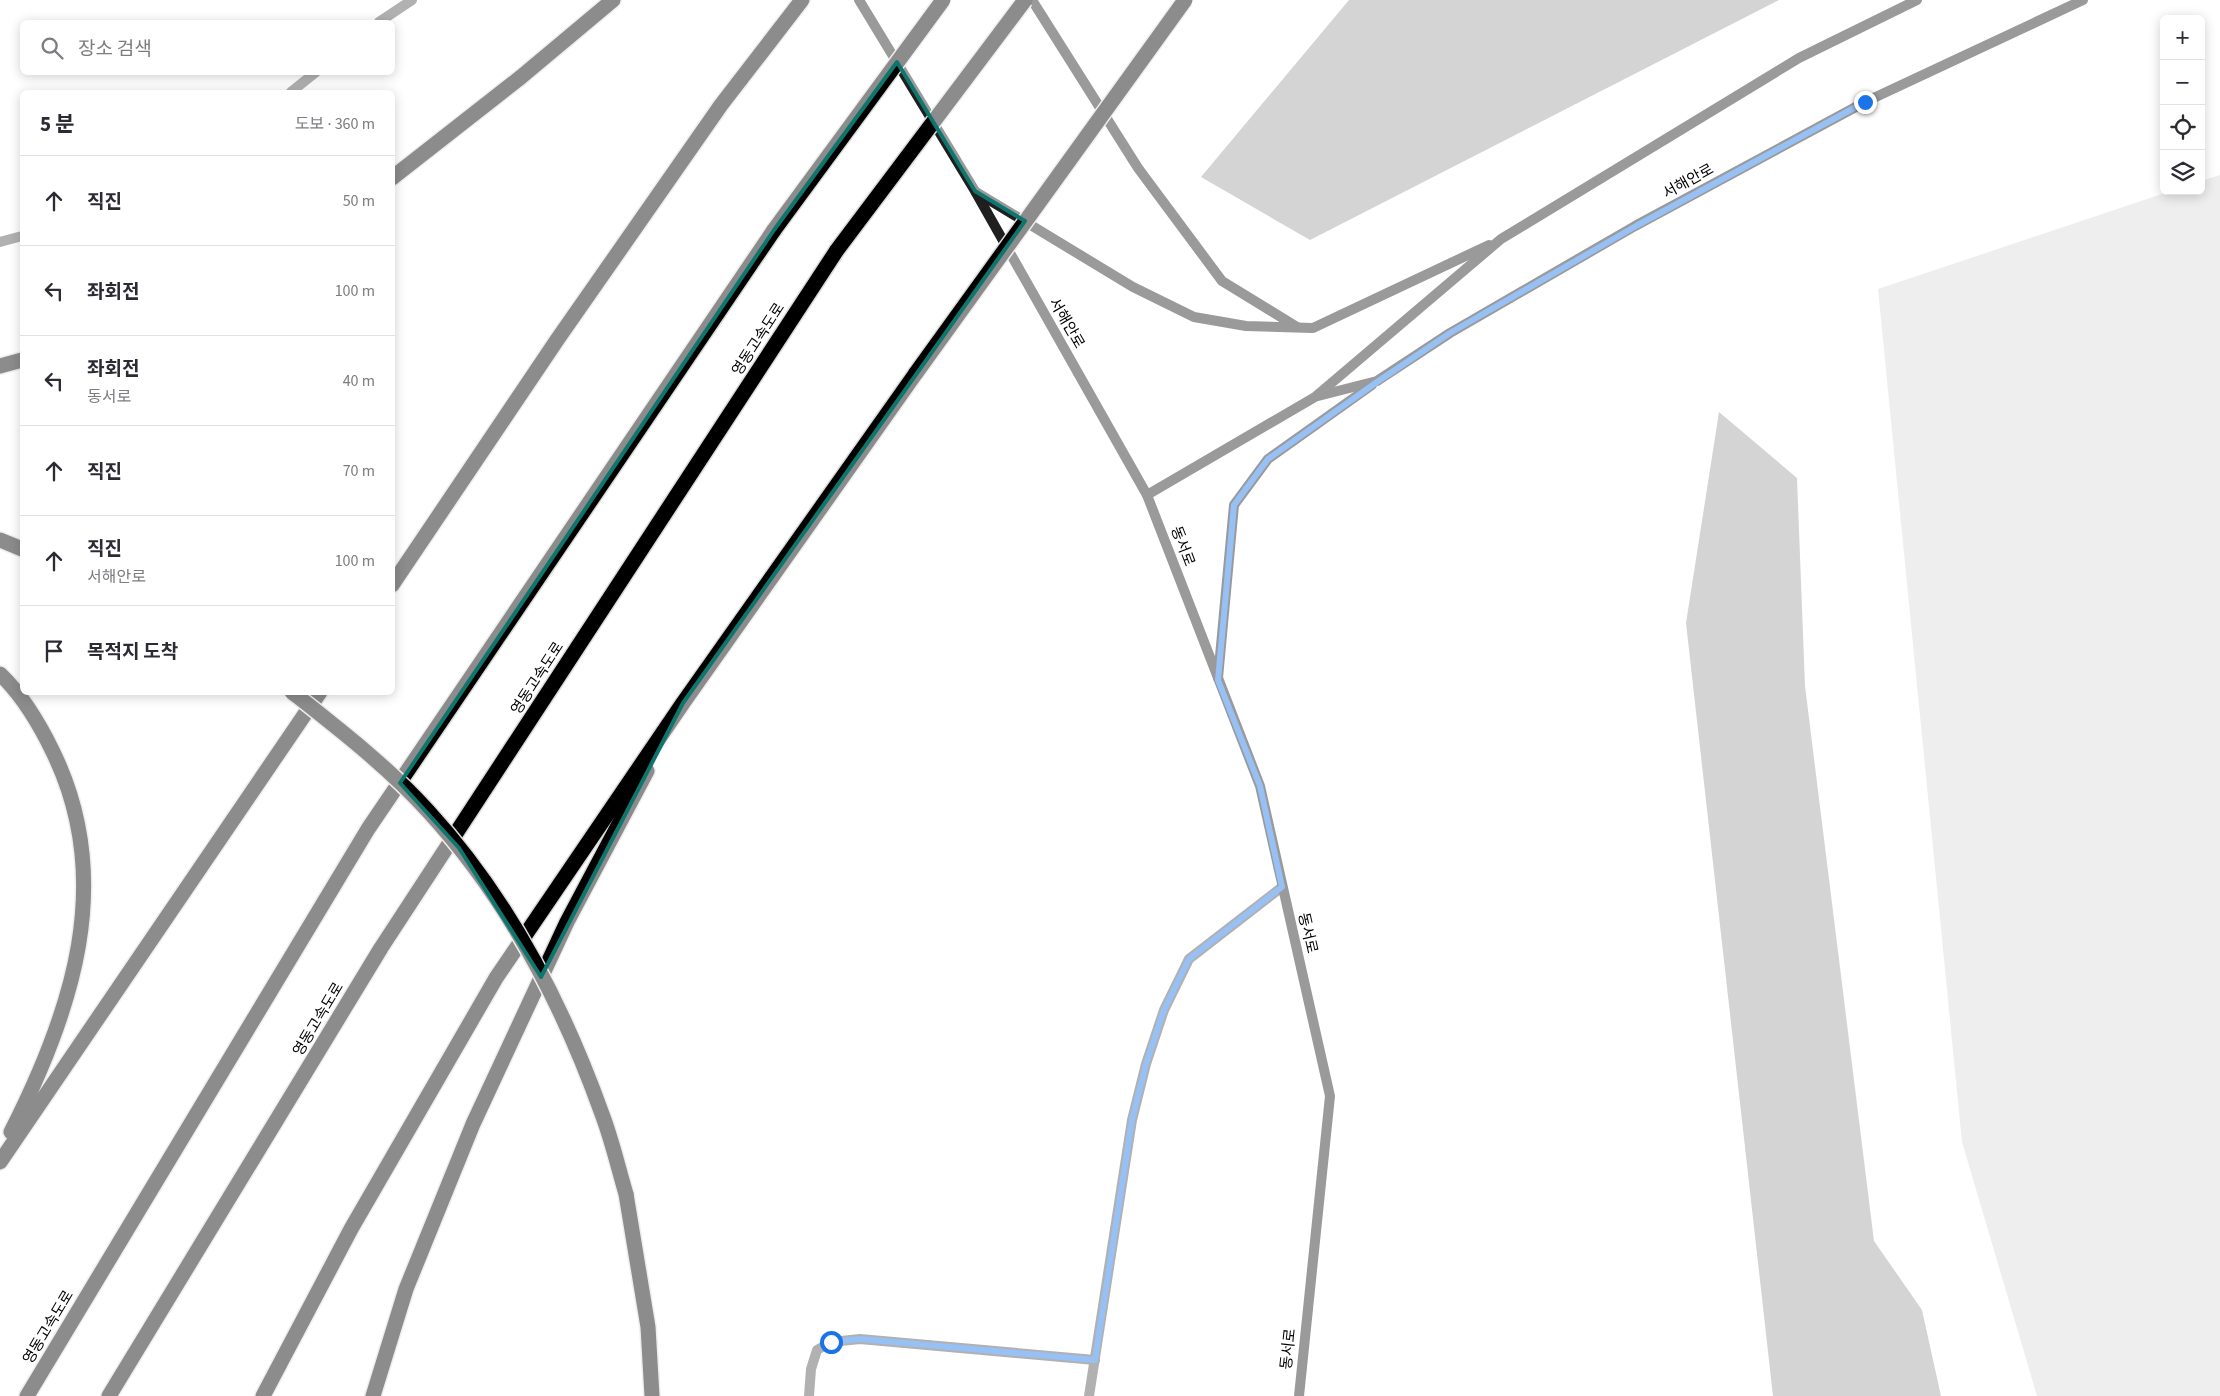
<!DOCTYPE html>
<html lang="ko">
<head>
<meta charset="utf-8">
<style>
	body { margin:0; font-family:"Source Sans 3","Noto Sans KR",sans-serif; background:#f2f2f3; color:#2b2b33 }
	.controls { position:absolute; right:15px; top:15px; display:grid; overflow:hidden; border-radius:8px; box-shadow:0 2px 12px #0003 }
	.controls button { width:45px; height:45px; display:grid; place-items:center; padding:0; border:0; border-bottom:1px solid #e1e1e2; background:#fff; color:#2b2b33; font:25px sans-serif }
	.stop { position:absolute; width:15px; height:15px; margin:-11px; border:4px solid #1a73e8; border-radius:50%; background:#fff }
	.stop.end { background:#1a73e8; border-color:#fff; box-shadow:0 1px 5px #0008 }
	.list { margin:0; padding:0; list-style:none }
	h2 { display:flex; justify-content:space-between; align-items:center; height:65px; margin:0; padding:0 20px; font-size:21px }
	h2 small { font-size:16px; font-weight:400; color:#7c7c81 }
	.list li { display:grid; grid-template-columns:32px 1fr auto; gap:15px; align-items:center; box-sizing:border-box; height:90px; padding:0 20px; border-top:1px solid #e1e1e2 }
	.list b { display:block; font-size:19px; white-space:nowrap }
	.list p { margin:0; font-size:16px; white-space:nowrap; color:#7c7c81 }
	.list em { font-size:16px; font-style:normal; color:#7c7c81 }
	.icon { flex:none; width:28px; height:28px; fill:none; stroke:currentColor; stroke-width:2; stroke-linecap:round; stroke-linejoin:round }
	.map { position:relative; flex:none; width:2220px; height:1396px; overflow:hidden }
	.search { position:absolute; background:#fff; box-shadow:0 2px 12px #0003; left:20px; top:20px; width:375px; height:55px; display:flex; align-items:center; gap:12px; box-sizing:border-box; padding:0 18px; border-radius:8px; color:#7c7c81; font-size:19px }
	.panel { position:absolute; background:#fff; box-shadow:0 2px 12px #0003; left:20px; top:90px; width:375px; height:605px; border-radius:8px }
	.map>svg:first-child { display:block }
</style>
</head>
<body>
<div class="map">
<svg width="2220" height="1396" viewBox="0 0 2220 1396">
	<rect width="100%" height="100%" fill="#fff"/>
	<!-- green -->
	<polygon fill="#d9d9d9" points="2220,175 2220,1396 2037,1396 1962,1142 1878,289 2171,191 2201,191 2201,181"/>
	<!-- water -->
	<g fill="#a0a0a0">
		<polygon points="1349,0 1779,0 1310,240 1201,177"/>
		<polygon points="1719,412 1797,478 1805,686 1874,1241 1922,1310 1941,1396 1773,1396 1686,623"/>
	</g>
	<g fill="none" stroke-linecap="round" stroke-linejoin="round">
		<defs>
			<g id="highway">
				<polyline points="392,178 521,77 613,0"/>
				<polyline points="0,366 22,360"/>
				<polyline points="0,540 22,549"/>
				<polyline points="392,585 557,340 721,105 802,0"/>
				<path d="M0,674c23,22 39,49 53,78 63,129 19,260 -42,380"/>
				<polyline points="0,1162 320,692"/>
				<polyline points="626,1194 648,1327 652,1396"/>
				<polyline points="27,1396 368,829 774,230"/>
				<polyline points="109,1396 381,948 837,250"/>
				<polyline points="263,1396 351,1229 496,978 683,703 916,373"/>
				<polyline points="373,1396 406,1289 473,1124 567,922 647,771"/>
			</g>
		</defs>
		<!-- highway casing -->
		<use href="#highway" stroke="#dbdbdb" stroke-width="18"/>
		<!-- lane -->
		<g stroke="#525252" stroke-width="10">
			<polyline points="379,22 412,0"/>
			<polyline points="291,92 316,72"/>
			<polyline points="0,242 22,236"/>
		</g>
		<!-- street -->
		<g stroke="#525252" stroke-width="10">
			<polyline points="809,1396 811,1369 817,1350 831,1342 860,1339 1095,1360"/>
			<polyline points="1089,1396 1132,1120 1146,1064 1164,1010 1189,959 1282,887"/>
		</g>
		<!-- secondary -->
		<g stroke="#1f1f1f" stroke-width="10">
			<polyline points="859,0 975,191 1147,495 1260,786 1330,1096 1299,1396"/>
			<polyline points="1032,0 1138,168 1222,281 1297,327"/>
			<polyline points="976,192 1133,287 1194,317 1246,326 1313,328 1489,245"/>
			<polyline points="1318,396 1377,381 1450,333 1635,226 1865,102 2083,0"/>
			<polyline points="1147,495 1315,397 1501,239 1799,58 1917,0"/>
			<polyline points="1218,678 1234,505 1268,459 1372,385"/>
		</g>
		<!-- highway -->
		<use href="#highway" stroke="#000" stroke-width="15"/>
		<defs>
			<g id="highway-bridge">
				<polyline points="774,230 943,0"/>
				<polyline points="837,250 1025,0"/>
				<polyline points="916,373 1185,0"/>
				<path d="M292,692c47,37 96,75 136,119 79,86 135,194 174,303 10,26 16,53 24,80"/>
			</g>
		</defs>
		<!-- highway-bridge casing -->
		<use href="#highway-bridge" stroke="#dbdbdb" stroke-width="18" stroke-linecap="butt"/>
		<!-- highway-bridge -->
		<use href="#highway-bridge" stroke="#000" stroke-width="15"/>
	</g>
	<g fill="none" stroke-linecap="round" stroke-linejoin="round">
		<!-- route -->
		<polyline stroke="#1a73e8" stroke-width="6" points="831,1342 860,1339 1095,1360 1132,1120 1146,1064 1164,1010 1189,959 1282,887 1260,786 1218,680 1234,505 1268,459 1377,382 1450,333 1636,226 1865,102"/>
	</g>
	<!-- marked area -->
	<path d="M0 0H2220V1396H0ZM897,62l78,129 50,30 -342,482 -142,274 -82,-129 -59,-65 374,-553z" fill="#fff" fill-opacity=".55" fill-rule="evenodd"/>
	<path fill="none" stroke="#0f766e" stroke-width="4" stroke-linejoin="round" d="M897,62l78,129 50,30 -342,482 -142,274 -82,-129 -59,-65 374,-553z"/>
	<g text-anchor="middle" stroke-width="4.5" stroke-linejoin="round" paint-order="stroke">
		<!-- street labels -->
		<g font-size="15" fill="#000" stroke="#fff">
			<text transform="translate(1688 181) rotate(-29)" y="5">서해안로</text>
			<text transform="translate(1067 323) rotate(60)" y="5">서해안로</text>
			<text transform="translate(758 339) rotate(-57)" y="5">영동고속도로</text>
			<text transform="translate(1183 546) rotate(69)" y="5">동서로</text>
			<text transform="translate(537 678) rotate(-57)" y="5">영동고속도로</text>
			<text transform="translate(1308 933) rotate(77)" y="5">동서로</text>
			<text transform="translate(318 1019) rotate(-59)" y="5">영동고속도로</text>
			<text transform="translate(48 1327) rotate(-59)" y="5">영동고속도로</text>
			<text transform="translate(1288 1349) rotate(-84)" y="5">동서로</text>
		</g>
	</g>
</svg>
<div class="controls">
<button>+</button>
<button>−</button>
<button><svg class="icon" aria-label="locate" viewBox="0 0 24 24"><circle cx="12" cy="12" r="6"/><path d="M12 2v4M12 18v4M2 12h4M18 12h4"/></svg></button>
<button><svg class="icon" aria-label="layers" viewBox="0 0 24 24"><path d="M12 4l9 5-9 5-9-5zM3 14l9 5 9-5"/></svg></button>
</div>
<div class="stop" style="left:831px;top:1342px"></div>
<div class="stop end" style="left:1865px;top:102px"></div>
<div class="search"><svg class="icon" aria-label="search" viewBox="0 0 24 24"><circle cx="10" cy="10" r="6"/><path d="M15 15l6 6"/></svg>장소 검색</div>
<section class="panel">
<h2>5 분<small>도보 · 360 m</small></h2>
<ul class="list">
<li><svg class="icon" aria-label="ahead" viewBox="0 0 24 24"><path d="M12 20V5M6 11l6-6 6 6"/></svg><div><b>직진</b></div><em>50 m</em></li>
<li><svg class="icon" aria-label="left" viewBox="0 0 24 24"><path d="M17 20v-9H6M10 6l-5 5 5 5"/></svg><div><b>좌회전</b></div><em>100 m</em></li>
<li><svg class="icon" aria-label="left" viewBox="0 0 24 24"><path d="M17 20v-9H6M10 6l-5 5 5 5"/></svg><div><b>좌회전</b><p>동서로</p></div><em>40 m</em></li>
<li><svg class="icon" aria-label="ahead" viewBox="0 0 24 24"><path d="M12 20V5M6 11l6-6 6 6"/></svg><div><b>직진</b></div><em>70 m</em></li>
<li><svg class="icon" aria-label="ahead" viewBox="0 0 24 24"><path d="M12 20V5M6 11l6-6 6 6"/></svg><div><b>직진</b><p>서해안로</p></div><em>100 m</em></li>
<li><svg class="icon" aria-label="arrive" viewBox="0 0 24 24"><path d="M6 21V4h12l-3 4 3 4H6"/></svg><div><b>목적지 도착</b></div></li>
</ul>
</section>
</div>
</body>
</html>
